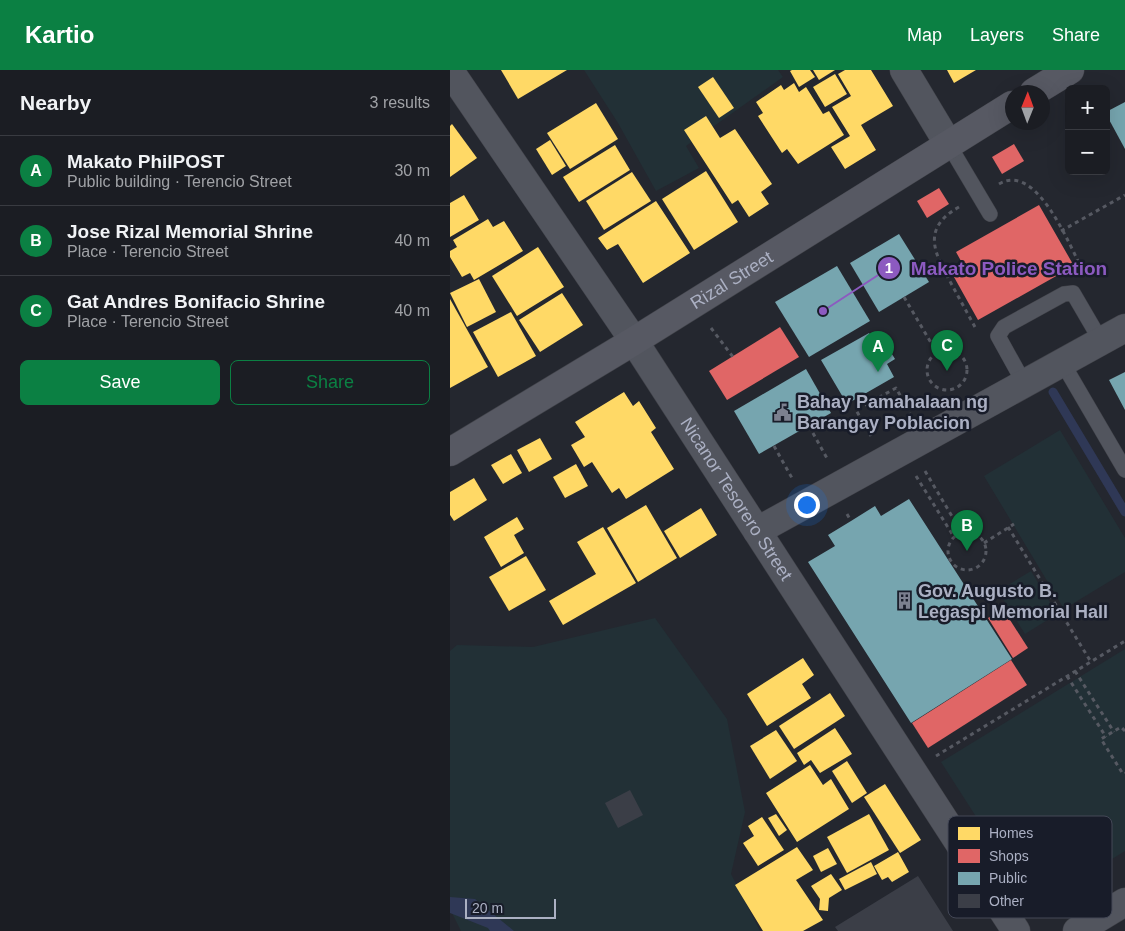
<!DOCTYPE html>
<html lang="en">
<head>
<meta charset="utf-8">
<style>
	body { margin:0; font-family:Helvetica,sans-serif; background:#24262b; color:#f1f3f6 }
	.controls { position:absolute; right:15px; top:15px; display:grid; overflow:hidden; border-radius:8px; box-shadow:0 5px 20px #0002 }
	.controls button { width:45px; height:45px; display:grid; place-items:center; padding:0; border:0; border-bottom:1px solid #393b41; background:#1b1d23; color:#f1f3f6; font:25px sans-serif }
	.compass { position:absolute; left:555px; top:15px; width:45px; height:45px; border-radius:50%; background:#1b1d23; box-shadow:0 5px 20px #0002; rotate:1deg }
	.scale { position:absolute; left:15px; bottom:12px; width:91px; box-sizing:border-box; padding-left:5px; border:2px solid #abb0c3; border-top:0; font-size:14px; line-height:18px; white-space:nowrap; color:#abb0c3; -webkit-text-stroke:4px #181c29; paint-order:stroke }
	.you { position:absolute; left:356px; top:434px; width:18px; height:18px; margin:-12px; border:4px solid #fff; border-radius:50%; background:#1a73e8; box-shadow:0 0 0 8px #1a73e833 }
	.badge { display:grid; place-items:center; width:32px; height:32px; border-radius:50%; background:#0b8043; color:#fff; font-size:16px; font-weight:700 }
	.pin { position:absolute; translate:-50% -41px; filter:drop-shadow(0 1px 2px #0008) }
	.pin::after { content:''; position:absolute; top:26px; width:18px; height:15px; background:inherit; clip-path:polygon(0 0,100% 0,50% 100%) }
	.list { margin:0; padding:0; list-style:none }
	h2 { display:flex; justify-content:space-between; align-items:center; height:65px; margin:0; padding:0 20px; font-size:21px }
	h2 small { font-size:16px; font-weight:400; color:#a0a2a6 }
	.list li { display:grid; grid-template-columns:32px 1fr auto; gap:15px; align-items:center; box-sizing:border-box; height:70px; padding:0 20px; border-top:1px solid #393b41 }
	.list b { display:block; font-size:19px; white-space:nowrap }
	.list p { margin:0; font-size:16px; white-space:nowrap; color:#a0a2a6 }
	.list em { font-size:16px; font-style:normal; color:#a0a2a6 }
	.actions { display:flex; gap:10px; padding:15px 20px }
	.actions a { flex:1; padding:11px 0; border:1px solid #0b8043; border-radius:8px; text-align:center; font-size:18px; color:#0b8043 }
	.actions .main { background:#0b8043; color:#fff }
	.map { position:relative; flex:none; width:675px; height:861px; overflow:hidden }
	header { display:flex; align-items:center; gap:30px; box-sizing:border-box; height:70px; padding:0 25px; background:#0b8043; color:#fff }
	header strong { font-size:24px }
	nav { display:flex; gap:28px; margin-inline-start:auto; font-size:18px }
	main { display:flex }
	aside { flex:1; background:#1b1d23 }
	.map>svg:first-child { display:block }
</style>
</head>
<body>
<header>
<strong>Kartio</strong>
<nav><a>Map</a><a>Layers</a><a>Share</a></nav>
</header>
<main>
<aside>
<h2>Nearby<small>3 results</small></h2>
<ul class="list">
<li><span class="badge">A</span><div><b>Makato PhilPOST</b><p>Public building · Terencio Street</p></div><em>30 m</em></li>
<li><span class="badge">B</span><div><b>Jose Rizal Memorial Shrine</b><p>Place · Terencio Street</p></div><em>40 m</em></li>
<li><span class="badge">C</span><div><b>Gat Andres Bonifacio Shrine</b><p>Place · Terencio Street</p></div><em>40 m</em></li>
</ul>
<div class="actions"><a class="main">Save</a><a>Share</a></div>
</aside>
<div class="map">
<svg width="675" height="861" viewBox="0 0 675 861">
	<rect width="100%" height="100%" fill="#24272f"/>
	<!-- green -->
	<g fill="#223036">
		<polygon points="134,0 328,0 333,7 236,76 249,98 206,121 168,53"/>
		<polygon points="610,360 675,468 675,502 614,539 534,406"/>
		<polygon points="581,501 607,544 575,564 548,521"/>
		<polygon points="205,548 277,649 295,742 281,804 310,861 11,861 0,839 0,581 7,575 83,577"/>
		<polygon points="675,579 675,781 584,837 491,692"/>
	</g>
	<!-- water -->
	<polygon fill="#2f3856" points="0,827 25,829 64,861 40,861 38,858 0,843"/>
	<!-- homes -->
	<g fill="#ffd966">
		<polygon points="51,0 117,0 68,29"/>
		<polygon points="342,0 360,0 365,7 349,17 340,1"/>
		<polygon points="363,0 385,0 369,10"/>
		<polygon points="395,0 421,0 443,36 411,55 426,80 395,99 381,77 400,66 382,37 401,26 388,4"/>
		<polygon points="497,0 526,0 504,13"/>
		<polygon points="385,4 397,24 375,37 363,17"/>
		<polygon points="263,7 284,38 269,48 248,17"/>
		<polygon points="344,13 349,22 356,17 373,44 379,41 394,65 348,94 337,79 332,83 308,46 313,43 306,32 331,15 334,20"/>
		<polygon points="146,33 168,69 120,99 97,63"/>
		<polygon points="256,46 270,68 285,59 322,114 311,122 319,134 299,147 288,130 282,134 234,60"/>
		<polygon points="2,54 27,88 0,107 0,56"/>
		<polygon points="100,70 116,96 102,105 86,79"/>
		<polygon points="165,75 180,100 129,132 113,107"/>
		<polygon points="256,101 288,152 244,180 212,129"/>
		<polygon points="182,102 201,131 154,160 136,131"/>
		<polygon points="14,125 29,150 0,167 0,133"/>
		<polygon points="206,131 240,183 193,213 168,174 157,180 148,168"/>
		<polygon points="38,149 43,157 54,151 73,181 24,210 20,203 12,207 0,187 0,181 7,177 3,170"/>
		<polygon points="88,177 114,217 67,246 42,206"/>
		<polygon points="29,209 46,242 17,257 0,223"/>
		<polygon points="112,223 133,255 90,282 69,250"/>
		<polygon points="0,229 38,297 0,318"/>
		<polygon points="61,242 86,286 48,307 23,262"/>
		<polygon points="174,322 183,336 189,331 206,358 201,362 224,399 176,429 169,418 162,423 142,392 134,397 121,375 135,367 125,352"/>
		<polygon points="90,368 102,389 79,402 67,380"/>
		<polygon points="61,384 72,403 53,414 41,395"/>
		<polygon points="126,394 138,416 115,428 103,407"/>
		<polygon points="24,408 37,430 4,451 0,445 0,422"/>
		<polygon points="196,435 227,488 188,512 157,458"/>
		<polygon points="251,438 267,465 230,488 214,461"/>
		<polygon points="67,447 74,459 64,465 74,483 51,497 34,467"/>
		<polygon points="153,457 186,513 113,555 99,531 146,504 127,472"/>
		<polygon points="76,486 96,520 59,541 39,507"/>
		<polygon points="353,588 364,605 352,614 361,628 317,656 297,624"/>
		<polygon points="380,623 395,646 344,679 329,656"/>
		<polygon points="385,658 402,684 370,703 361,690 354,695 347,683"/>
		<polygon points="326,660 347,691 320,709 300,676"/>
		<polygon points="397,691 417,723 402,733 382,701"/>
		<polygon points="360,695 373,715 381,709 399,739 347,772 316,723"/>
		<polygon points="435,714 471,770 450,783 414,727"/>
		<polygon points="326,744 337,760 329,766 318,748"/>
		<polygon points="419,744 439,780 397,803 377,767"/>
		<polygon points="312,747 334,780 308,796 293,773 304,766 298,756"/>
		<polygon points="347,777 363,800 346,810 373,850 353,861 313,861 285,815"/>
		<polygon points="378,778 387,794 371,802 363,786"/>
		<polygon points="448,782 459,802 442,812 438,807 432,810 424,796"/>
		<polygon points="421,792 427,804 395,820 389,809"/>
		<polygon points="381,804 392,820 379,828 378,841 369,840 370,829 361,816"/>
	</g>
	<!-- shops -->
	<g fill="#e06666">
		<polygon points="564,74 574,91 552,104 542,87"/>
		<polygon points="489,118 499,134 477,148 467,131"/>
		<polygon points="589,135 624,196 528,250 504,207 516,200 506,182"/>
		<polygon points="330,257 349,287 277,330 259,301"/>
		<polygon points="553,539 578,578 563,588 538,548"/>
		<polygon points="561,590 577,615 478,678 462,653"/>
	</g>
	<!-- public -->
	<g fill="#76a5af">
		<polygon points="675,32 675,79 656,44 656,42"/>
		<polygon points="449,164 479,212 429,242 400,193"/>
		<polygon points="387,196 420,251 359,287 325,232"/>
		<polygon points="419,263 426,275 434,271 445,289 437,294 444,307 397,334 371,290"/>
		<polygon points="356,299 381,343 309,384 284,341"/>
		<polygon points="675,302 675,340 659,310"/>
		<polygon points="459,429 562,589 461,653 358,492 385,476 378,465 401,451 425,436 431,446"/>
	</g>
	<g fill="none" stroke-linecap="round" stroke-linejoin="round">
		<!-- stream -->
		<polyline stroke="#2f3856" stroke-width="9" points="603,322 675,442"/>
	</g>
	<!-- building -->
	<g fill="#3b3e47">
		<polygon points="180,720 193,745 168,758 155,733"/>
		<polygon points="468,806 503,861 388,861 385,857"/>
	</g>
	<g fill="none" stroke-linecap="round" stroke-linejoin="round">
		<defs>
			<g id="service">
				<polyline points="499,75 540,144"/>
				<polyline points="612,292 675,400"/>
				<polyline points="574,313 548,266 554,257 614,224 623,223 651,271"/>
			</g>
			<g id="minor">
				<polyline points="454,0 499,75"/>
				<path id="s1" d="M0,1l184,270 382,590"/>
				<polyline points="307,461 675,258"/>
				<polyline points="627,861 675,832"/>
			</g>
			<g id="secondary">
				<polyline points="584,22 620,0"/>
				<path id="s2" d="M0,382l184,-111 378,-236"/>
			</g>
		</defs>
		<!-- service casing -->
		<use href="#service" stroke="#404249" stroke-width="16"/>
		<!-- minor casing -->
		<use href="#minor" stroke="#404249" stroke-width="29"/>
		<!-- secondary casing -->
		<use href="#secondary" stroke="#404249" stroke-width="29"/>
		<!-- path -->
		<g stroke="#565962" stroke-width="3" stroke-dasharray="4 4" stroke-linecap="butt">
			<path d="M549,114c38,-23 71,63 85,89"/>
			<path d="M509,137c-39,22 -24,47 -7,78 8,15 16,29 24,44"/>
			<polyline points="611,161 675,125"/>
			<polyline points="454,227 487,283"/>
			<polyline points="261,258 283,287"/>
			<circle cx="497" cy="300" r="20"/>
			<polyline points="359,356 378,390"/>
			<polyline points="421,366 406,340 446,318 460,343"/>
			<polyline points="324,376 342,408"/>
			<polyline points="475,401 512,463"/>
			<polyline points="466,406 504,467"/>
			<polyline points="397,444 401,451"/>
			<polyline points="558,457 641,592"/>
			<circle cx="517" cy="481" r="19"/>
			<polyline points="534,473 564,454"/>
			<polyline points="625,601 664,662"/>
			<polyline points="617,606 656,667"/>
			<polyline points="675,661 671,657 651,669 673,704 675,703"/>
			<polyline points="486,686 675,571"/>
		</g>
		<!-- service -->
		<use href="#service" stroke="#52555e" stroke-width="15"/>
		<!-- minor -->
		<use href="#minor" stroke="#52555e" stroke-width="28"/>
		<!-- secondary -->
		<use href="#secondary" stroke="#575963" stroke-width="28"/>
	</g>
	<!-- icons -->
	<defs>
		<symbol id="civic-bare" viewBox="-9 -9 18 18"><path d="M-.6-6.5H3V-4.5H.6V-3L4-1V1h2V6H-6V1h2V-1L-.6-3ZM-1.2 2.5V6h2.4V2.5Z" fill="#7c808f" stroke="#181c29" stroke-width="2.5" paint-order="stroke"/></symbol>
		<symbol id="building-bare" viewBox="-9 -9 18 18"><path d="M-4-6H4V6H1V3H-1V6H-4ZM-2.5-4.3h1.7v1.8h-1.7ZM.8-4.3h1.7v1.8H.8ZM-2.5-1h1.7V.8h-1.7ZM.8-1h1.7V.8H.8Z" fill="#7c808f" stroke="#181c29" stroke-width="2.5" paint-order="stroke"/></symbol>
	</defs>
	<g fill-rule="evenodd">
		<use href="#civic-bare" x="320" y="330" width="25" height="25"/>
		<use href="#building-bare" x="442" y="518" width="25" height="25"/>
	</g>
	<g text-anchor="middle" stroke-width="5" stroke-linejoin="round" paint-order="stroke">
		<!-- street labels -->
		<g font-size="18" fill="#abb0c3" stroke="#181c29">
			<text dy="6" stroke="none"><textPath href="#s2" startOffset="330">Rizal Street</textPath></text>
			<text dy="6" stroke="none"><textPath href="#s1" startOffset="515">Nicanor Tesorero Street</textPath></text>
		</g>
		<!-- poi labels -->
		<g font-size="18" font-weight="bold" fill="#abb0c3" stroke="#181c29" text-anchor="start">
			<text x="347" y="338">Bahay Pamahalaan ng<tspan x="347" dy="21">Barangay Poblacion</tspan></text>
			<text x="468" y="527">Gov. Augusto B.<tspan x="468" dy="21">Legaspi Memorial Hall</tspan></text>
		</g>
	</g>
	<!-- legend -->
	<rect x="498" y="746" width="164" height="102" rx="8" fill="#181c29" stroke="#444857" stroke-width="1"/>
	<rect x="508" y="757" width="22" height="13" fill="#ffd966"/>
	<rect x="508" y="779" width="22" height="14" fill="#e06666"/>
	<rect x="508" y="802" width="22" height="13" fill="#76a5af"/>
	<rect x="508" y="824" width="22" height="14" fill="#3b3e47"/>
	<g font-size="14" fill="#abb0c3">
		<text x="539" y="768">Homes</text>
		<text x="539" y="791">Shops</text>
		<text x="539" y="813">Public</text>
		<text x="539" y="836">Other</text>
	</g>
	<!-- callouts -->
	<path fill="none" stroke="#8c5ac0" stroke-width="2" d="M373 241L439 198"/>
	<g fill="#8c5ac0" stroke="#181c29" stroke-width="2">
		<circle cx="373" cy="241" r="5"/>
		<circle cx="439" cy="198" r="12"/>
	</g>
	<g font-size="15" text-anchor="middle" font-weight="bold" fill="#fff">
		<text x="439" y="203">1</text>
	</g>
	<g font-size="19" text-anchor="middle" font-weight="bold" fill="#8c5ac0" stroke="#181c29" stroke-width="5" stroke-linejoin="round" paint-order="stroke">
		<text x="559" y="205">Makato Police Station</text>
	</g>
</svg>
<div class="controls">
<button>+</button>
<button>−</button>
</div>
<svg class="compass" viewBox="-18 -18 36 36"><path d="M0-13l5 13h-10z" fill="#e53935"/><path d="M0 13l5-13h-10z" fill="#a0a2a6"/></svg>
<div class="scale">20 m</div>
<div class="you"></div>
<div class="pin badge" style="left:428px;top:302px">A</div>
<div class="pin badge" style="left:517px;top:481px">B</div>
<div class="pin badge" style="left:497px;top:301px">C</div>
</div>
</main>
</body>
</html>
